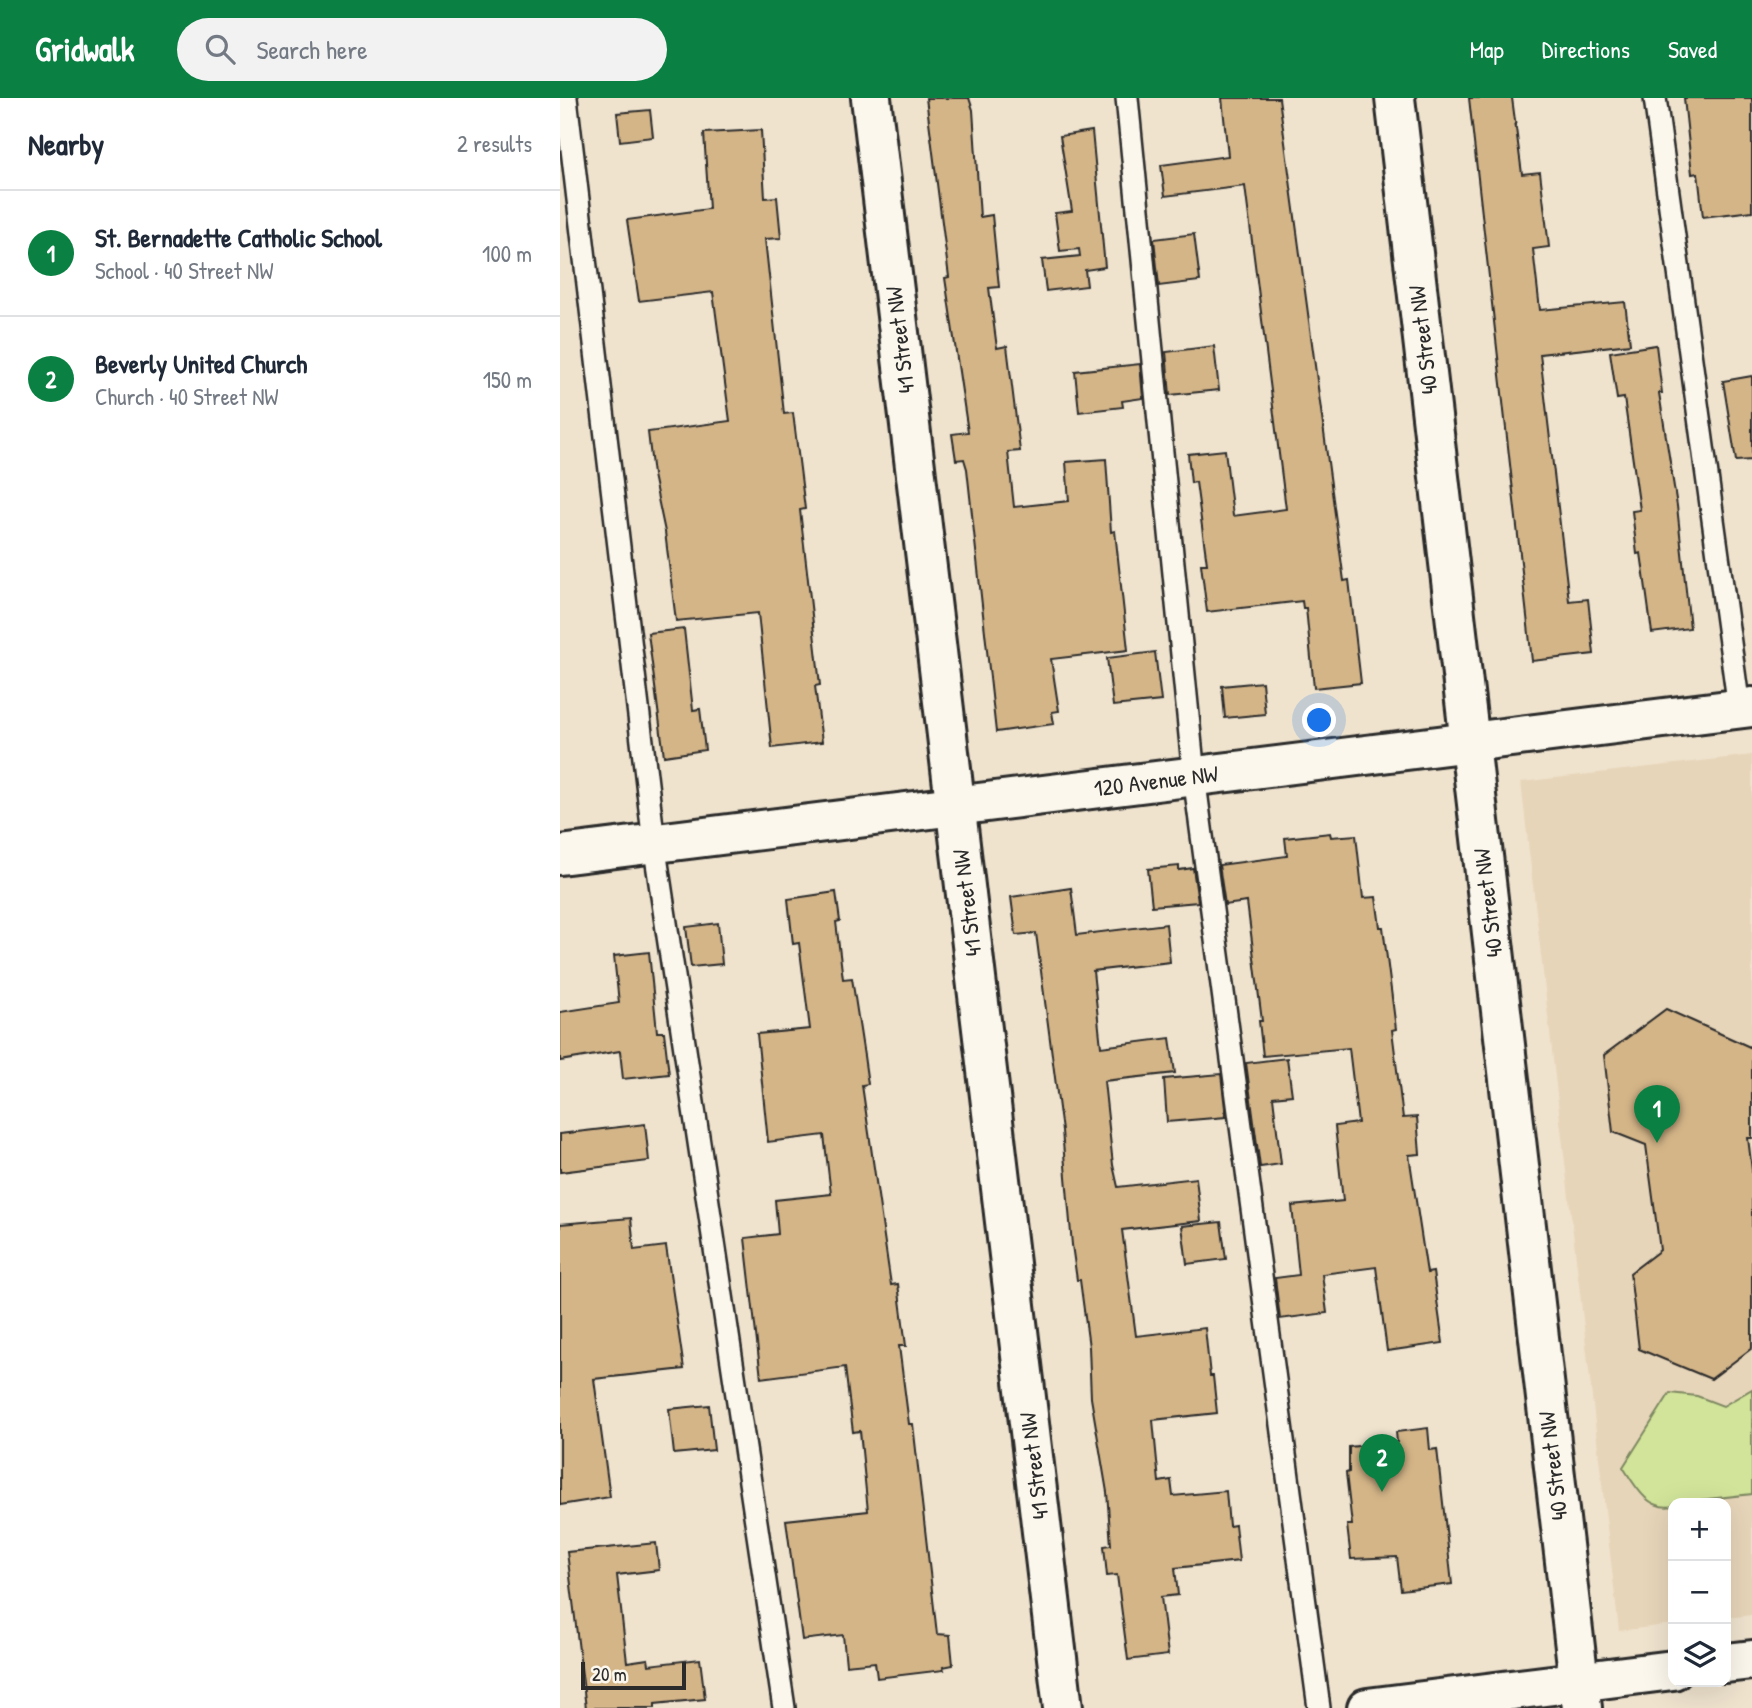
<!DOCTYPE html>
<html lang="en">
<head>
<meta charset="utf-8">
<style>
	body { margin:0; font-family:"Patrick Hand",sans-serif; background:#f2f2f3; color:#1f2937 }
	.controls { position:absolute; right:21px; bottom:21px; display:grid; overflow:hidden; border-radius:14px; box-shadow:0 7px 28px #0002 }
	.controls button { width:63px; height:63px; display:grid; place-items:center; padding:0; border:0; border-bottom:2px solid #e0e1e3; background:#fff; color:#1f2937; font:35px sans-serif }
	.scale { position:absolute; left:21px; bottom:18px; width:105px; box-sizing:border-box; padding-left:7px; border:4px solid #2b2b2b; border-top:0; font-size:19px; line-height:24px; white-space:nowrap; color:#2b2b2b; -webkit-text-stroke:5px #fbf7ec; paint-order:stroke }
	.you { position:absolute; left:760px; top:623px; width:24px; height:24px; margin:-18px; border:5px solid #fff; border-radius:50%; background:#1a73e8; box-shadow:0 0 0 10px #1a73e833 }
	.badge { display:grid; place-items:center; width:46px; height:46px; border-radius:50%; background:#0b8043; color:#fff; font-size:23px; font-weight:700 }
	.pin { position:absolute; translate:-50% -58px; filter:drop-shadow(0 2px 4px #0008) }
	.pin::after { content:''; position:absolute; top:37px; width:24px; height:21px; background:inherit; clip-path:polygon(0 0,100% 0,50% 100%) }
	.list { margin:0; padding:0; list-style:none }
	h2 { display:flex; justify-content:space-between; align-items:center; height:91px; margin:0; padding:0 28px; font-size:30px }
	h2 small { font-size:23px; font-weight:400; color:#747a83 }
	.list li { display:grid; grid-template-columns:46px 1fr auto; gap:21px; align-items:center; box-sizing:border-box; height:126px; padding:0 28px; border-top:2px solid #e0e1e3 }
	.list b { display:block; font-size:26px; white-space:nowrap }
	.list p { margin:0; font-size:23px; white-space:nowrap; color:#747a83 }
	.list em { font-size:23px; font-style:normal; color:#747a83 }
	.icon { flex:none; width:38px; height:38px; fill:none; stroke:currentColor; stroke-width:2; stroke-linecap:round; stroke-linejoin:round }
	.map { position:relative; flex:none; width:1192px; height:1610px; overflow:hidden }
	header { display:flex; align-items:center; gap:42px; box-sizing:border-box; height:98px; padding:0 35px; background:#0b8043; color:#fff }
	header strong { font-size:33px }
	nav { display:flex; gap:38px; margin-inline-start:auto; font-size:24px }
	.search { width:490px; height:63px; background:#f2f2f3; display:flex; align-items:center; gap:18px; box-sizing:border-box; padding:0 24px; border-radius:38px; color:#747a83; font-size:26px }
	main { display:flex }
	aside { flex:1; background:#fff }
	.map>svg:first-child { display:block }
</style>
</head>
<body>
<header>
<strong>Gridwalk</strong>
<div class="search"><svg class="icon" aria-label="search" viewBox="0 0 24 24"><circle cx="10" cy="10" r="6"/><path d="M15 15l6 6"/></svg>Search here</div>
<nav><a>Map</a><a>Directions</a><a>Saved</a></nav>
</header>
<main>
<aside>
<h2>Nearby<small>2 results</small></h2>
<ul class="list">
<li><span class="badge">1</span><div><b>St. Bernadette Catholic School</b><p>School · 40 Street NW</p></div><em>100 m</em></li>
<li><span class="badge">2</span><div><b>Beverly United Church</b><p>Church · 40 Street NW</p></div><em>150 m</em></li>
</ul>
</aside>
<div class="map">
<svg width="1192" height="1610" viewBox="0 0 1192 1610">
	<rect width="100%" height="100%" fill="#efe3ce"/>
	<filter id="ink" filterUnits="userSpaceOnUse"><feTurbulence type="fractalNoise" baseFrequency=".0143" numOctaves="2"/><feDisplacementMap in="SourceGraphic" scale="14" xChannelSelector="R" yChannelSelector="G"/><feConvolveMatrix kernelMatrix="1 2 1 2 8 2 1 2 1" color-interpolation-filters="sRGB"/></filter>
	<g filter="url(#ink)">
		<!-- built -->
		<polygon fill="#e7d5b9" points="1192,657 1192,1517 1166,1520 1166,1405 1113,1405 1113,1526 1059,1533 961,684"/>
		<!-- green -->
		<path fill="#d1e499" stroke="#7e8862" stroke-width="2" d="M1192,1291v105l-79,9v3c-25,5 -38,-20 -50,-39l47,-74 27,3 26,10z"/>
		<!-- building -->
		<g fill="#d4b588" stroke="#2b2b2b" stroke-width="2">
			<polygon points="366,0 409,0 413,12 420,119 432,117 439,189 429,190 437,250 447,248 460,353 448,354 454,409 509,403 506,364 546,361 551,434 555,433 568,552 491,561 499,613 492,614 494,626 436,634 407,371 404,361 396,362 392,336 408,334 385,180 389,179"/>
			<polygon points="662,0 719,0 784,483 789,482 801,585 754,590 746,510 743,510 742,503 647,514 641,466 647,466 636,384 631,385 628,356 665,352 673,418 726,411 685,88 605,98 601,67 668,58"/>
			<polygon points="909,0 952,0 962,76 980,74 989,149 973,151 980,212 1065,204 1070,246 980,256 1009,503 1028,501 1034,556 972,563"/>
			<polygon points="1124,0 1192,0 1192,113 1143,119 1138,75 1132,76"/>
			<polygon points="90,12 93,39 60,43 57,15"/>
			<polygon points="201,32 205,100 217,99 221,140 205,141 224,316 233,315 245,411 240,412 260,587 255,588 262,644 212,650 198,515 116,523 105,434 93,377 88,334 170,323 153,194 79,203 67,122 149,111 144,35"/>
			<polygon points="532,33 545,169 525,172 527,188 486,193 482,162 520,158 519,151 500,153 495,115 512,113 500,38"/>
			<polygon points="634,136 640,183 599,188 594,141"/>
			<polygon points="1096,247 1102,295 1099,295 1117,408 1130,530 1092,535 1081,455 1077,456 1072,413 1080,412 1064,300 1057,301 1050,254"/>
			<polygon points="654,248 659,292 610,297 606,254"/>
			<polygon points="580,266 583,300 562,303 563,309 519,314 515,273"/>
			<polygon points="1192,278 1192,362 1176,363 1163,283"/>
			<polygon points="124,531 133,612 140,611 145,652 104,658 88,535"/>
			<polygon points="595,554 601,603 553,608 547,560"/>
			<polygon points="702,584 705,616 665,620 662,588"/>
			<polygon points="770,735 771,739 796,737 803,800 816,799 820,829 823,829 836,931 832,932 843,1020 857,1019 860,1056 849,1057 867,1175 873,1174 883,1245 827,1253 816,1169 762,1176 767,1215 720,1221 715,1180 739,1177 732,1108 783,1103 775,1028 798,1025 789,950 703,958 699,923 702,923 687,804 665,807 659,767 727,758 725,740"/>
			<polygon points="619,768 619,772 633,770 638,804 592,808 588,771"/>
			<polygon points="511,790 517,837 606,826 610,864 533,873 541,949 610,940 615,975 544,983 553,1067 558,1089 636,1080 641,1123 562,1132 576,1238 645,1230 650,1278 653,1278 657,1315 593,1322 599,1384 611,1382 613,1398 666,1393 669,1428 675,1427 679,1463 615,1470 618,1497 601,1499 608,1557 568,1562 557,1477 547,1478 544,1448 551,1447 547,1394 531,1300 529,1249 520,1182 517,1182 512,1147 502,1033 476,835 456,837 451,799"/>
			<polygon points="276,794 280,823 276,824 283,881 292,880 304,958 308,986 302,987 331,1187 338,1186 346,1248 339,1248 349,1326 353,1326 377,1536 390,1537 393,1567 383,1569 384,1572 317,1580 315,1564 286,1567 283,1537 242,1542 226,1422 308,1413 300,1333 293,1334 285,1269 201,1280 185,1140 218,1136 215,1102 271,1096 264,1037 208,1044 197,936 250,931 239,845 233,846 228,801"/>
			<polygon points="158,825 162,866 131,869 126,829"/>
			<polygon points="89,854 97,934 104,934 109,976 63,981 60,953 0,963 0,914 59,905 54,858"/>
			<polygon points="1106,911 1192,950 1192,1040 1188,1040 1192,1072 1192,1250 1151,1281 1079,1251 1070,1175 1100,1152 1086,1047 1053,1034 1044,957"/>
			<polygon points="727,960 732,997 713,999 721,1066 700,1069 686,965"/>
			<polygon points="661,976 666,1019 607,1024 604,981"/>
			<polygon points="85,1026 89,1063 0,1074 0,1036"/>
			<polygon points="71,1120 74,1152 106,1148 124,1271 34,1281 50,1399 0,1407 0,1126"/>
			<polygon points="661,1124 666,1161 627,1166 622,1128"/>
			<polygon points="149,1307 154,1352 114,1356 109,1311"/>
			<polygon points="868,1330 870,1352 877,1351 892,1486 841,1492 837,1459 791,1461 787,1427 792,1427 786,1375 789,1374 789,1349 837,1344 836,1334"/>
			<polygon points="96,1445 99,1472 57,1477 67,1564 88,1561 89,1567 140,1561 145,1601 95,1606 95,1610 26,1610 7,1454"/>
		</g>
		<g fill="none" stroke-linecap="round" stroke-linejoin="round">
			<defs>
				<g id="lane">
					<polyline points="6,0 94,745 224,1610"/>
					<polyline points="567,0 634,678 759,1610"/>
					<polyline points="1095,0 1179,610"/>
				</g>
				<g id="street">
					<polyline points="311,0 503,1610"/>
					<polyline points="835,0 1022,1610"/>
					<polyline points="0,757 1192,609"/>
					<polyline points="1166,1565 1192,1562"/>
					<polyline points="807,1610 1113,1572"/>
				</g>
			</defs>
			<!-- lane casing -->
			<use href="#lane" stroke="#2b2b2b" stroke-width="26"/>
			<!-- street casing -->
			<use href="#street" stroke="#2b2b2b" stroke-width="44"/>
			<!-- lane -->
			<use href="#lane" stroke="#fbf7ec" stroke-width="21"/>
			<!-- street -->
			<use href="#street" stroke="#fbf7ec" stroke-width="38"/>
		</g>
	</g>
	<g text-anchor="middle" stroke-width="6" stroke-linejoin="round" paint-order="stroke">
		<!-- street labels -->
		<g font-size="23" fill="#2b2b2b" stroke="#fbf7ec">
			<text transform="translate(340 242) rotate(-97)" y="8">41 Street NW</text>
			<text transform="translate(863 242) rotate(-97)" y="8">40 Street NW</text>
			<text transform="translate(596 683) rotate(-7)" y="8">120 Avenue NW</text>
			<text transform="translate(407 805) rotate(-97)" y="8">41 Street NW</text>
			<text transform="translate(928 805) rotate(-97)" y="8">40 Street NW</text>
			<text transform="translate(474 1368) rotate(-97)" y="8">41 Street NW</text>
			<text transform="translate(993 1368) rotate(-97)" y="8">40 Street NW</text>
		</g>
	</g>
</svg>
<div class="controls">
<button>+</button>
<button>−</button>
<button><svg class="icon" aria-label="layers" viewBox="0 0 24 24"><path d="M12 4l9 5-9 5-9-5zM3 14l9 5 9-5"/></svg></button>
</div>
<div class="scale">20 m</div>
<div class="you"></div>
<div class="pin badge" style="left:1097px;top:1045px">1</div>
<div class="pin badge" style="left:822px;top:1394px">2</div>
</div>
</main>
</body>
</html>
